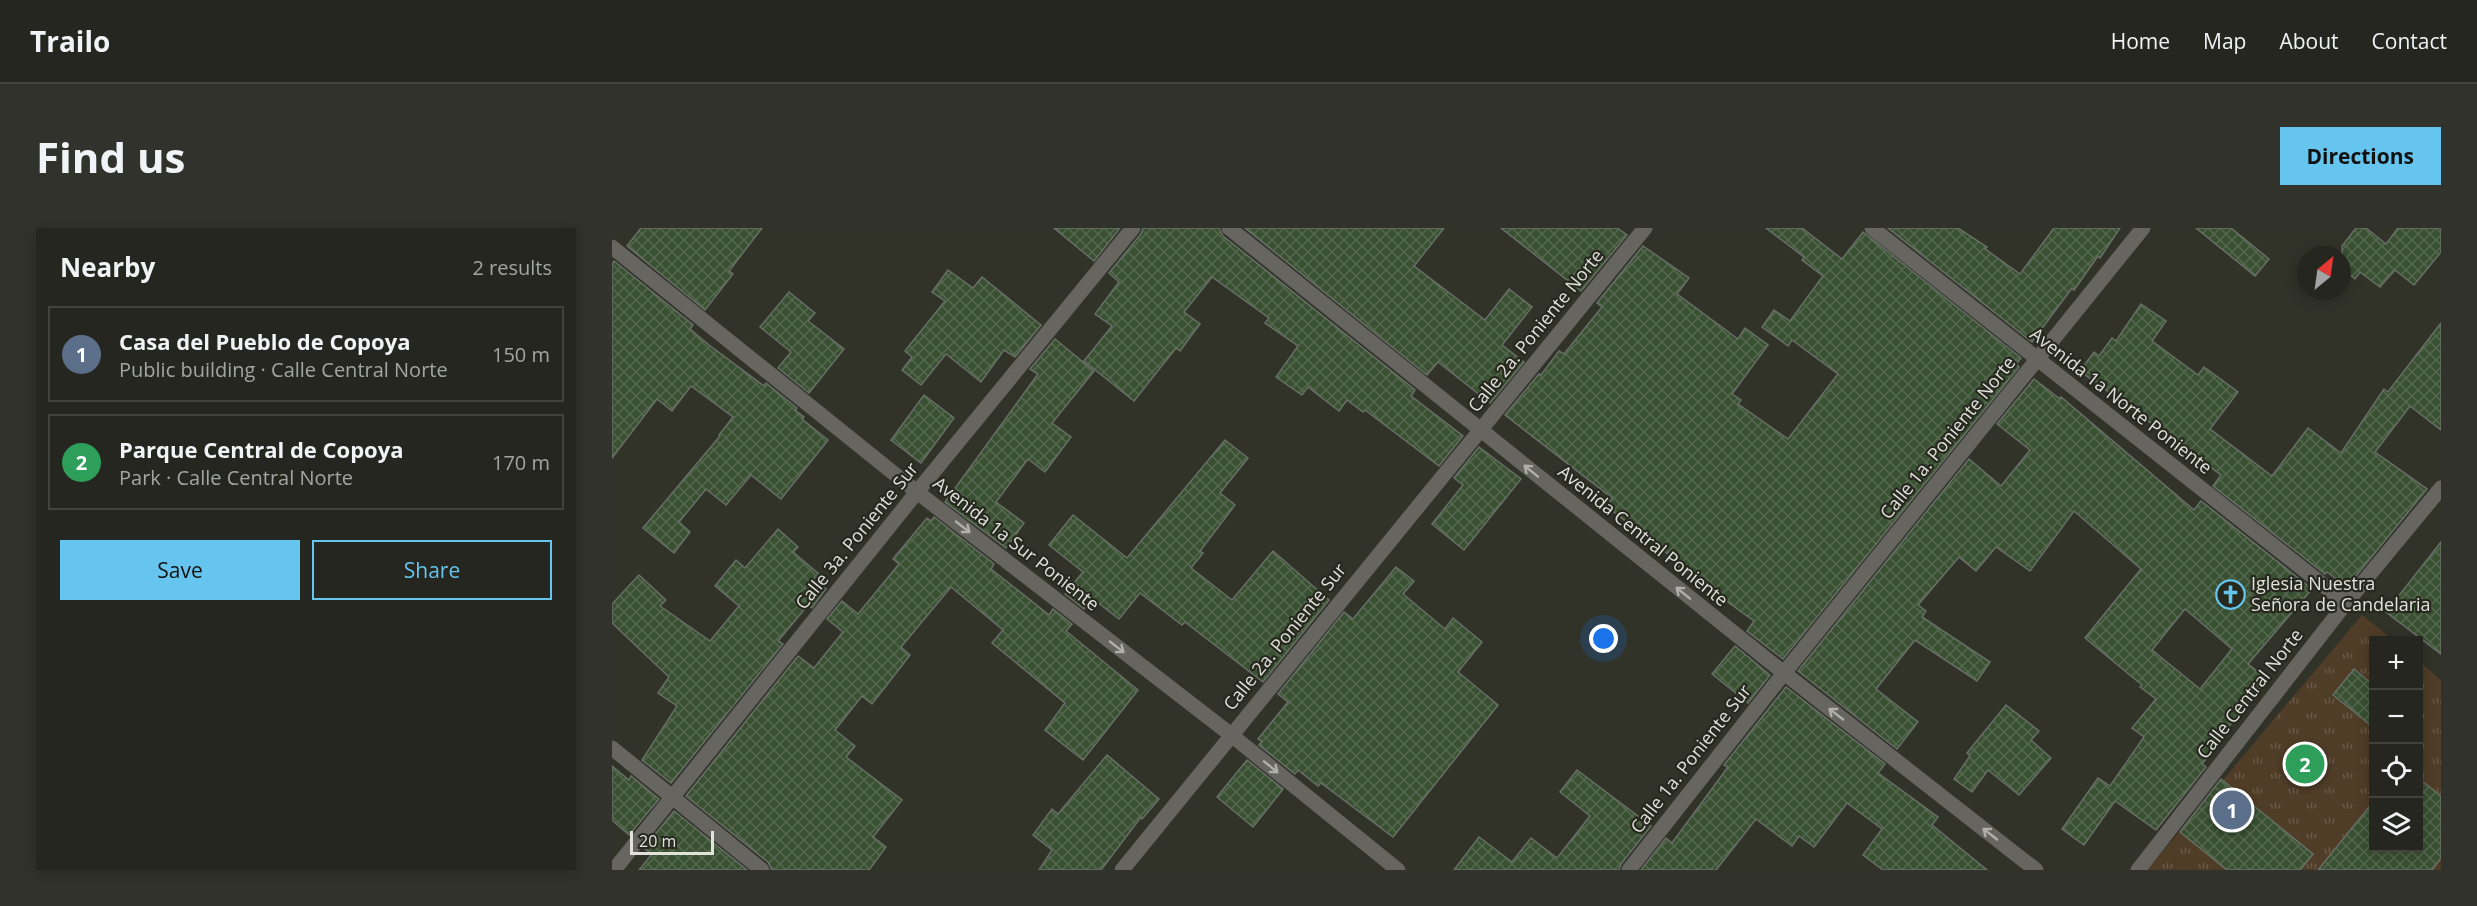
<!DOCTYPE html>
<html lang="en">
<head>
<meta charset="utf-8">
<style>
	body { margin:0; font-family:"Open Sans",sans-serif; background:#31322c; color:#f1f3f6 }
	.controls { position:absolute; right:18px; bottom:18px; display:grid; overflow:hidden; border-radius:0px; box-shadow:0 3px 15px #0003 }
	.controls button { width:54px; height:54px; display:grid; place-items:center; padding:0; border:0; border-bottom:2px solid #42433d; background:#25261f; color:#f1f3f6; font:30px sans-serif }
	.compass { position:absolute; left:1685px; top:18px; width:54px; height:54px; border-radius:50%; background:#25261f; box-shadow:0 3px 15px #0003; rotate:29deg }
	.scale { position:absolute; left:18px; bottom:15px; width:84px; box-sizing:border-box; padding-left:6px; border:3px solid #e1e2dc; border-top:0; font-size:16px; line-height:21px; white-space:nowrap; color:#e1e2dc; -webkit-text-stroke:4px #27291f; paint-order:stroke }
	.you { position:absolute; left:992px; top:411px; width:21px; height:21px; margin:-15px; border:4px solid #fff; border-radius:50%; background:#1a73e8; box-shadow:0 0 0 9px #1a73e833 }
	.badge { display:grid; place-items:center; width:39px; height:39px; border-radius:50%; background:#65c5ee; color:#fff; font-size:20px; font-weight:700 }
	.pin { position:absolute; translate:-50% -50%; border:3px solid #fff; box-shadow:0 2px 6px #0006 }
	.list { margin:0; padding:0; list-style:none }
	h2 { display:flex; justify-content:space-between; align-items:center; height:78px; margin:0; padding:0 24px; font-size:26px }
	h2 small { font-size:20px; font-weight:400; color:#a3a5a4 }
	.list li { display:grid; grid-template-columns:39px 1fr auto; gap:18px; align-items:center; box-sizing:border-box; height:96px; margin:0 12px 12px; padding:0 12px; border:2px solid #42433d; border-radius:0px }
	.list b { display:block; font-size:22px; white-space:nowrap }
	.list p { margin:0; font-size:20px; white-space:nowrap; color:#a3a5a4 }
	.list em { font-size:20px; font-style:normal; color:#a3a5a4 }
	.actions { display:flex; gap:12px; padding:18px 24px }
	.actions a { flex:1; padding:14px 0; border:2px solid #65c5ee; border-radius:0px; text-align:center; font-size:21px; color:#65c5ee }
	.actions .main { background:#65c5ee; color:#111 }
	.icon { flex:none; width:33px; height:33px; fill:none; stroke:currentColor; stroke-width:2; stroke-linecap:round; stroke-linejoin:round }
	.map { position:relative; flex:none; width:1829px; height:642px; overflow:hidden; border-radius:0px }
	header { display:flex; align-items:center; gap:36px; box-sizing:border-box; height:84px; padding:0 30px; background:#25261f; border-bottom:2px solid #42433d }
	header strong { font-size:28px }
	nav { display:flex; gap:33px; margin-inline-start:auto; font-size:21px }
	.intro { display:flex; align-items:center; justify-content:space-between; box-sizing:border-box; height:144px; padding:0 36px }
	h1 { margin:0; font-size:42px }
	.button { padding:15px 27px; border-radius:0px; background:#65c5ee; color:#111; font-size:21px; font-weight:700 }
	main { display:flex; gap:36px; padding:0 36px }
	aside { flex:1; background:#25261f; border-radius:0px; box-shadow:0 3px 15px #0003 }
	.map>svg:first-child { display:block }
</style>
</head>
<body>
<header>
<strong>Trailo</strong>
<nav><a>Home</a><a>Map</a><a>About</a><a>Contact</a></nav>
</header>
<div class="intro"><h1>Find us</h1><a class="button">Directions</a></div>
<main>
<aside>
<h2>Nearby<small>2 results</small></h2>
<ul class="list">
<li><span class="badge" style="background:#5c6f8a">1</span><div><b>Casa del Pueblo de Copoya</b><p>Public building · Calle Central Norte</p></div><em>150 m</em></li>
<li><span class="badge" style="background:#2e9e5b">2</span><div><b>Parque Central de Copoya</b><p>Park · Calle Central Norte</p></div><em>170 m</em></li>
</ul>
<div class="actions"><a class="main">Save</a><a>Share</a></div>
</aside>
<div class="map">
<svg width="1829" height="642" viewBox="0 0 1829 642">
	<defs>
		<pattern id="grass-tufts" width="24" height="20" patternUnits="userSpaceOnUse" patternTransform="scale(1.5)"><rect width="24" height="20" fill="#503d28"/><path d="M3 7l-1-3M5 7V3M7 7l1-3M15 17l-1-3M17 17v-4M19 17l1-3" fill="none" stroke="#695947"/></pattern>
		<pattern id="building-cross-hatch" width="8" height="8" patternUnits="userSpaceOnUse" patternTransform="scale(1.5)"><rect width="8" height="8" fill="#395032"/><path d="M0 0l8 8M0 8l8-8" fill="none" stroke="#55694f"/></pattern>
	</defs>
	<rect width="100%" height="100%" fill="#313329"/>
	<!-- grass -->
	<polygon fill="url(#grass-tufts)" points="1750,387 1781,412 1762,412 1762,620 1806,620 1807,433 1829,452 1829,642 1535,642"/>
	<!-- building -->
	<g fill="url(#building-cross-hatch)" stroke="#687066" stroke-width="1.5" fill-rule="evenodd">
		<polygon points="29,0 150,0 117,43 121,46 93,82 15,18"/>
		<polygon points="442,0 508,0 482,33"/>
		<polygon points="531,0 607,0 611,8 803,162 799,168 851,208 827,238 753,182 751,184 735,172 727,183 696,159 690,167 664,149 686,118 653,95 657,90 600,49 572,84 588,96 568,123 564,120 522,173 472,133 500,98 483,86 507,54 497,45 529,6"/>
		<polygon points="633,0 832,0 802,38 873,92 897,61 920,79 890,117 912,134 878,175 826,134 815,147"/>
		<polygon points="889,0 1005,0 1015,7 969,63"/>
		<polygon points="1154,0 1190,0 1230,31 1251,4 1409,130 1404,136 1407,139 1171,431 1135,403 1142,393 1059,333 1061,330 994,278 1000,270 893,187 927,146 929,147 947,123 952,126 990,79 985,75 1031,18 1077,50 1065,66 1126,111 1133,100 1156,117 1120,166 1129,172 1126,176 1176,211 1226,146 1180,112 1176,118 1150,99 1162,82 1178,93 1211,48 1190,32 1192,29"/>
		<polygon points="1276,0 1346,0 1375,19 1373,21 1408,46 1442,0 1508,0 1488,30 1486,28 1462,62 1460,60 1420,114"/>
		<polygon points="1584,0 1619,0 1657,31 1643,48"/>
		<polygon points="1744,0 1754,0 1774,16 1786,0 1829,0 1829,24 1802,57 1783,42 1768,59 1748,44 1743,51 1730,40 1730,18"/>
		<polygon points="2,33 81,97 78,101 97,117 152,158 154,155 185,180 183,182 192,189 190,191 216,212 169,271 139,247 114,277 94,261 67,294 78,304 62,325 31,300 108,208 107,207 121,189 79,158 60,183 45,171 0,230 0,36"/>
		<polygon points="336,42 361,60 370,49 429,97 403,129 392,122 369,154 334,126 309,157 290,142 300,129 293,123 333,73 320,64"/>
		<polygon points="177,64 203,85 196,93 232,121 197,165 166,140 179,124 148,99"/>
		<polygon points="1529,76 1554,93 1540,113 1586,147 1592,139 1626,164 1598,201 1660,248 1696,200 1729,225 1772,161 1776,164 1829,95 1829,202 1798,178 1763,224 1815,261 1735,359 1715,344 1713,346 1601,258 1609,247 1468,143 1482,124 1487,128 1500,110 1504,113"/>
		<polygon points="443,111 482,143 440,195 459,209 433,244 416,231 384,274 412,295 394,320 333,274 426,146 418,141"/>
		<path d="M1422,151l26,20 1,-2 133,113 7,-9 111,88 -64,75 19,15 -54,67 2,2 -13,16 4,3 -50,63 -41,-29 -31,44 -22,-16 36,-51 12,8 34,-49 -12,-9 24,-29 -16,-12 2,-2 -57,-47 56,-69 -67,-58 -44,60 -34,-24 -20,24 -17,-14 -41,48 8,6 -4,6 68,45 -13,19 -62,-41 -39,49 42,33 -21,27 -99,-78 171,-212 32,27 29,-36 -33,-26zM1573,381l47,40 -32,40 -48,-39z"/>
		<polygon points="312,167 342,190 309,235 279,212"/>
		<polygon points="613,212 636,230 608,265 623,277 588,323 591,325 579,340 620,372 661,323 717,372 651,454 573,394 570,397 528,365 507,391 480,370 472,381 453,366 471,344 437,317 461,287 515,330"/>
		<polygon points="867,219 909,251 852,322 820,296 851,257 842,250"/>
		<polygon points="322,289 382,336 379,341 437,387 441,381 460,396 454,403 526,462 471,532 433,502 453,475 380,415 391,402 339,359 289,419 298,427 260,476 250,468 223,502 243,518 234,529 290,572 261,609 274,619 257,642 160,642 156,634 74,568 186,428 202,440 231,404 215,391 230,373 246,386 287,336 281,331 315,290 319,293"/>
		<polygon points="166,301 186,319 181,324 215,353 211,359 214,361 200,380 196,377 166,413 171,416 59,555 30,532 65,478 46,465 57,449 0,395 0,376 27,347 54,372 48,378 98,413 127,378 103,358 124,332 133,340"/>
		<polygon points="1829,314 1829,426 1774,384"/>
		<polygon points="784,339 802,353 791,366 833,401 841,390 870,414 846,444 886,477 781,609 709,555 706,558 686,542 683,546 647,517 650,513 646,511 676,474 666,466 732,384 741,391"/>
		<polygon points="1123,418 1158,447 1136,475 1100,446"/>
		<polygon points="1742,441 1761,457 1761,499 1721,467"/>
		<polygon points="1174,459 1273,536 1266,545 1326,589 1320,597 1375,642 1271,642 1251,627 1270,601 1235,575 1202,619 1187,608 1180,618 1144,591 1104,642 1029,642 1054,610 1060,615 1116,539 1112,537"/>
		<polygon points="1394,477 1427,503 1419,512 1439,530 1407,567 1376,542 1360,564 1342,551 1358,528 1355,525"/>
		<polygon points="495,527 547,571 530,591 529,589 489,642 427,642 440,622 421,607 440,581 446,586"/>
		<polygon points="635,532 671,561 641,599 605,569"/>
		<polygon points="0,538 17,552 19,548 47,571 17,607 0,592"/>
		<polygon points="965,542 1039,598 1009,636 1007,642 842,642 867,609 900,634 919,610 945,630 978,588 948,564"/>
		<polygon points="1806,550 1829,568 1829,630 1820,642 1706,642 1761,574 1761,620 1806,620"/>
		<polygon points="1609,551 1701,626 1688,642 1615,642 1568,604"/>
		<polygon points="62,583 135,642 27,642 40,626 32,620"/>
	</g>
	<g fill="none" stroke-linecap="round" stroke-linejoin="round">
		<!-- street -->
		<g stroke="#666560" stroke-width="15">
			<polyline points="617,0 1172,445 1424,642"/>
			<polyline points="1260,0 1734,375"/>
			<polyline points="0,19 305,264 618,506 786,642"/>
			<polyline points="0,520 150,642"/>
			<polyline points="2,642 305,264 521,0"/>
			<polyline points="510,642 1033,0"/>
			<polyline points="1017,642 1172,445 1531,0"/>
			<polyline points="1526,642 1734,375 1829,260"/>
		</g>
	</g>
	<!-- one-way arrows -->
	<defs><path id="oneway-shaft" d="M-6 0H5M1.5-3L5.5 0L1.5 3" fill="none" stroke-width="1.6" stroke-linecap="round" stroke-linejoin="round" transform="scale(1.5)"/></defs>
	<g stroke="#b0b0aa">
		<use href="#oneway-shaft" transform="translate(919 243) rotate(-141)"/>
		<use href="#oneway-shaft" transform="translate(351 299) rotate(38)"/>
		<use href="#oneway-shaft" transform="translate(1071 365) rotate(-141)"/>
		<use href="#oneway-shaft" transform="translate(505 419) rotate(38)"/>
		<use href="#oneway-shaft" transform="translate(1224 486) rotate(-142)"/>
		<use href="#oneway-shaft" transform="translate(659 539) rotate(39)"/>
		<use href="#oneway-shaft" transform="translate(1378 606) rotate(-142)"/>
	</g>
	<!-- icons -->
	<defs>
		<symbol id="church-ring" viewBox="-11 -11 22 22"><circle r="9.5" fill="#27291f" stroke="#65c5ee" stroke-width="1.5"/><path d="M-1.2-6h2.4v3.5h3.3v2.4h-3.3V6h-2.4V-.1h-3.3v-2.4h3.3Z" fill="#65c5ee"/></symbol>
	</defs>
	<g fill-rule="evenodd">
		<use href="#church-ring" x="1602" y="350" width="33" height="33"/>
	</g>
	<g text-anchor="middle" stroke-width="4.5" stroke-linejoin="round" paint-order="stroke">
		<!-- street labels -->
		<g font-size="18" fill="#e1e2dc" stroke="#27291f">
			<text transform="translate(924 103) rotate(-51)" y="6">Calle 2a. Poniente Norte</text>
			<text transform="translate(1509 173) rotate(38)" y="6">Avenida 1a Norte Poniente</text>
			<text transform="translate(1336 210) rotate(-51)" y="6">Calle 1a. Poniente Norte</text>
			<text transform="translate(245 308) rotate(-51)" y="6">Calle 3a. Poniente Sur</text>
			<text transform="translate(1031 308) rotate(39)" y="6">Avenida Central Poniente</text>
			<text transform="translate(404 316) rotate(38)" y="6">Avenida 1a Sur Poniente</text>
			<text transform="translate(673 409) rotate(-51)" y="6">Calle 2a. Poniente Sur</text>
			<text transform="translate(1638 466) rotate(-52)" y="6">Calle Central Norte</text>
			<text transform="translate(1079 531) rotate(-52)" y="6">Calle 1a. Poniente Sur</text>
		</g>
		<!-- poi labels -->
		<g font-size="18" fill="#e1e2dc" stroke="#27291f" text-anchor="start">
			<text x="1639" y="362">Iglesia Nuestra<tspan x="1639" dy="21">Señora de Candelaria</tspan></text>
		</g>
	</g>
</svg>
<div class="controls">
<button>+</button>
<button>−</button>
<button><svg class="icon" aria-label="locate" viewBox="0 0 24 24"><circle cx="12" cy="12" r="6"/><path d="M12 2v4M12 18v4M2 12h4M18 12h4"/></svg></button>
<button><svg class="icon" aria-label="layers" viewBox="0 0 24 24"><path d="M12 4l9 5-9 5-9-5zM3 14l9 5 9-5"/></svg></button>
</div>
<svg class="compass" viewBox="-18 -18 36 36"><path d="M0-13l5 13h-10z" fill="#e53935"/><path d="M0 13l5-13h-10z" fill="#a3a5a4"/></svg>
<div class="scale">20 m</div>
<div class="you"></div>
<div class="pin badge" style="left:1620px;top:582px;background:#5c6f8a">1</div>
<div class="pin badge" style="left:1693px;top:536px;background:#2e9e5b">2</div>
</div>
</main>
</body>
</html>
